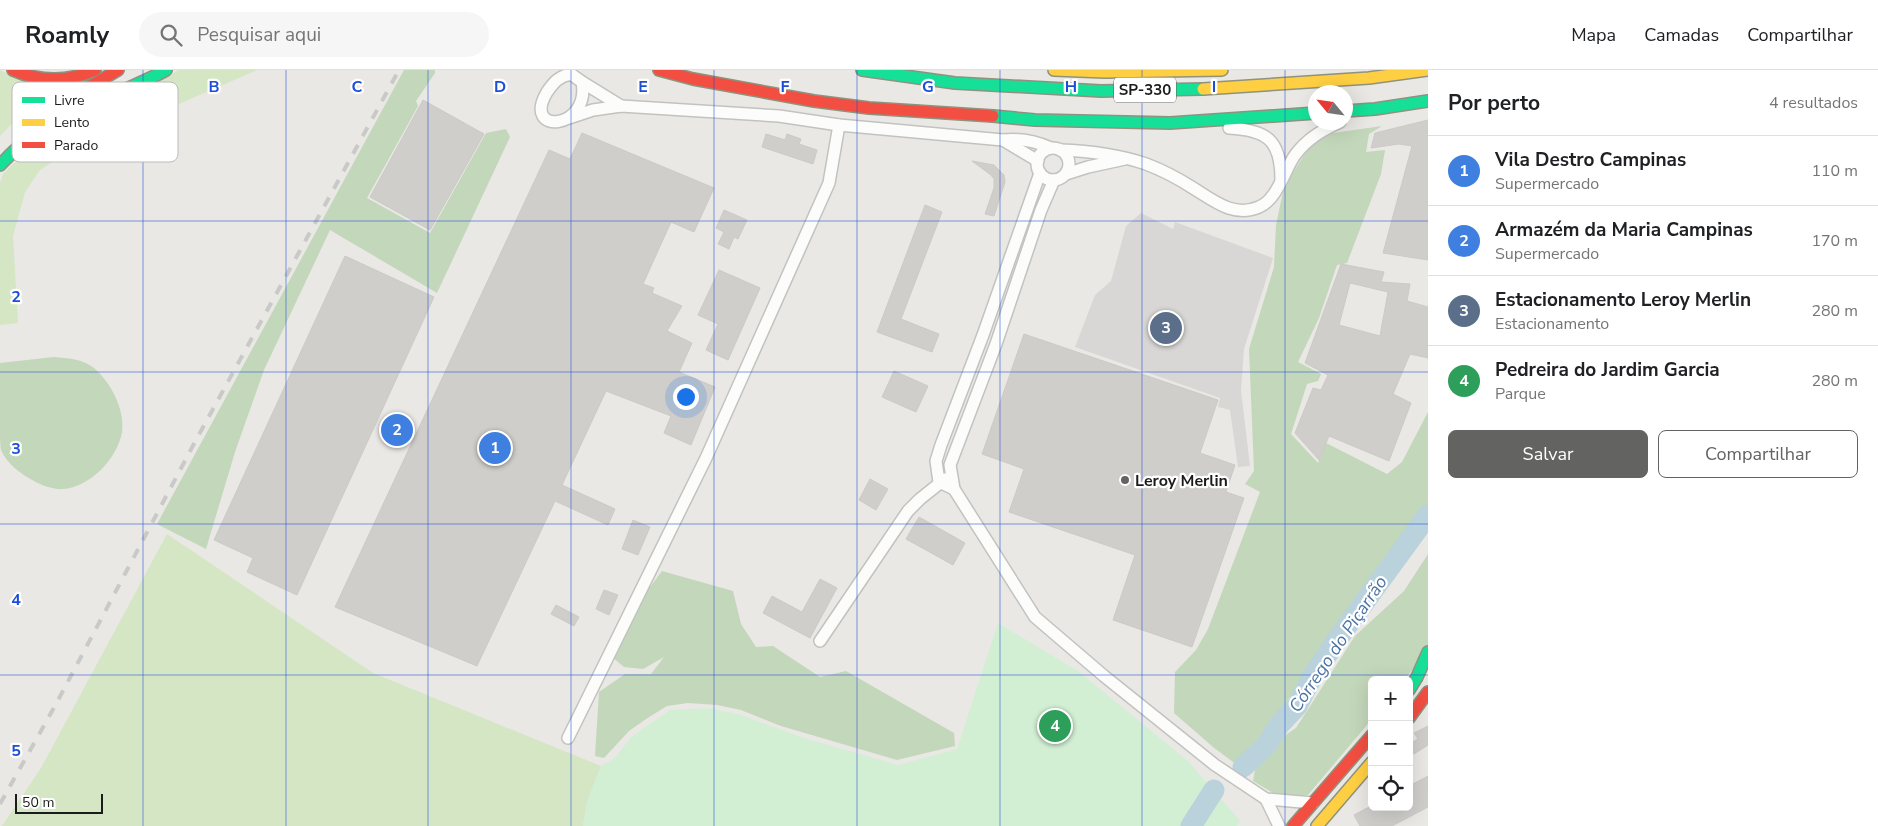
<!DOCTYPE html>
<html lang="pt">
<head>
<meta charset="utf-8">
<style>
	body { margin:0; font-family:"Nunito Sans",sans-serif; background:#f6f6f6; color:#202124 }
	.controls { position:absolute; right:15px; bottom:15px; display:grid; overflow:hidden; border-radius:8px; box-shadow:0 5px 20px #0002 }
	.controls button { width:45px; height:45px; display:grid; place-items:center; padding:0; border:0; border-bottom:1px solid #e0e0e0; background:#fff; color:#202124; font:25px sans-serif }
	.compass { position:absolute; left:1308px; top:15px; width:45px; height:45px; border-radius:50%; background:#fff; box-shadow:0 5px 20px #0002; rotate:299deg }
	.scale { position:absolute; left:15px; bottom:12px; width:88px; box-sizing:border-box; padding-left:5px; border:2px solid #1b1b1b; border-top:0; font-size:14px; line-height:18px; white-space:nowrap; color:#1b1b1b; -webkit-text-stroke:4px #fff; paint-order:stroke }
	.you { position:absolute; left:685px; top:326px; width:18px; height:18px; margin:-12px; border:4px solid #fff; border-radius:50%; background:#1a73e8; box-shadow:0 0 0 8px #1a73e833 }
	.badge { display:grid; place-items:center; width:32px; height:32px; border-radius:50%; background:#636361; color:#fff; font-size:16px; font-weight:700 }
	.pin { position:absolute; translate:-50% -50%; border:2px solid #fff; box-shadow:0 1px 5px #0006 }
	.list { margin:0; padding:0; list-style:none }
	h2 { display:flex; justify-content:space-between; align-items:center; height:65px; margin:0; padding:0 20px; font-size:21px }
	h2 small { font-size:16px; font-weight:400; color:#757577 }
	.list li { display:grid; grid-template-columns:32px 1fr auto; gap:15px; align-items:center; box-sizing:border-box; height:70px; padding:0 20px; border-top:1px solid #e0e0e0 }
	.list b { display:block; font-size:19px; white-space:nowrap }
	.list p { margin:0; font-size:16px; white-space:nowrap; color:#757577 }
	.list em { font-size:16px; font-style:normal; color:#757577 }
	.actions { display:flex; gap:10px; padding:15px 20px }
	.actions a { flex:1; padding:11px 0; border:1px solid #636361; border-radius:8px; text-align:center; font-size:18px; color:#636361 }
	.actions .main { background:#636361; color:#fff }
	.icon { flex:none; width:28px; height:28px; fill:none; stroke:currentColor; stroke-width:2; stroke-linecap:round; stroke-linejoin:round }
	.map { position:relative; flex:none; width:1428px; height:756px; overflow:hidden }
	header { display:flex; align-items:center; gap:30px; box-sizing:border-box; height:70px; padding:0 25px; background:#fff; border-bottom:1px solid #e0e0e0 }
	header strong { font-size:24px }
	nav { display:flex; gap:28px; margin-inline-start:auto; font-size:18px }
	.search { width:350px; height:45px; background:#f6f6f6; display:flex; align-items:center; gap:12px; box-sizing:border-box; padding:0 18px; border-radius:28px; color:#757577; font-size:19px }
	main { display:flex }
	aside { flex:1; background:#fff }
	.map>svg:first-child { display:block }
</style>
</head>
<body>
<header>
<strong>Roamly</strong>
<div class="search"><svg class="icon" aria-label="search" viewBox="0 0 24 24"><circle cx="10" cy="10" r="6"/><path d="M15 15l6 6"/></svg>Pesquisar aqui</div>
<nav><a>Mapa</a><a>Camadas</a><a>Compartilhar</a></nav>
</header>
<main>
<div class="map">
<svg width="1428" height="756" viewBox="0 0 1428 756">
	<rect width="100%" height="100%" fill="#e9e8e4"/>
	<!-- residential -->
	<polygon fill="#d8d7d5" points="1141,143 1173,159 1175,152 1273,188 1244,279 1241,320 1250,396 1238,397 1230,340 1218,337 1220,328 1075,277 1095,225 1111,211 1126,156"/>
	<!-- grass -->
	<g fill="#d4e6c4">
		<polygon points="0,0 18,9 64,16 19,46 0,66"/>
		<polygon points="179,0 257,0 66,83 40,100 25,122 13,166 18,253 0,255 0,113 3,104 45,63 150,17"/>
		<polygon points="167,464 373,603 601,696 587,732 583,756 2,756 41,698"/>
	</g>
	<!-- forest -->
	<g fill="#c3d7ba">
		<polygon points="404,0 435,0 435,3 416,31 418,36 367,128 430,163 486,63 506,59 510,67 437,223 330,160 264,300 235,382 206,479 157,454"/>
		<polygon points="1382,56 1369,64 1366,82 1385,80 1381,104 1347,193 1337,195 1319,248 1298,292 1321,304 1318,311 1307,314 1291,364 1318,393 1326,373 1387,404 1402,392 1428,342 1428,434 1335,559 1289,628 1265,669 1237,695 1213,677 1174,643 1175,602 1196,580 1208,559 1260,422 1245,414 1254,401 1249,279 1274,197 1276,155 1284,117 1309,77 1333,63"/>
		<path d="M54,287c13,1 29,2 40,11 17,15 31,41 28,64 -4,26 -33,56 -59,57 -9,1 -22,-4 -29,-8 -13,-7 -27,-17 -33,-31 -1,-6 -1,-16 -1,-22 0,-22 0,-44 0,-65z"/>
		<polygon points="1428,484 1428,581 1404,610 1372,610 1372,649 1308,725 1287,728 1275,724 1253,711 1255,700 1281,668 1296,658 1355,566 1404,521"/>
		<polygon points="662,501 733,521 741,554 756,577 773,576 820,607 846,601 954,663 955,676 897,690 781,656 741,640 717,635 688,633 667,636 646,649 629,661 604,688 595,686 599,622 625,604 651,604 664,587 643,599 624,597 612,587 642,528"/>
	</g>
	<!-- park -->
	<polygon fill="#d2efd4" points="998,553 1078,601 1188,691 1240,751 1237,756 583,756 587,732 601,696 615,688 631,667 670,640 709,638 741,645 804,668 898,695 957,679"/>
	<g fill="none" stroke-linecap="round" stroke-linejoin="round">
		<!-- river -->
		<g stroke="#b9d2dc" stroke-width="21">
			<polyline points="1243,697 1266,676 1279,655 1297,636 1311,609 1336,571 1428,445"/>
			<polyline points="1191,756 1214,720"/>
		</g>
	</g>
	<!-- building -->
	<g fill="#d0cecb" stroke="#cccac6" fill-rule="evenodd">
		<polygon points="423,30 484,64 430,160 370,127"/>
		<polygon points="1428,50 1428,190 1383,183 1412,76 1399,74 1371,78 1375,63"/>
		<polygon points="582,63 714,118 694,162 671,152 643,214 654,218 652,223 682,236 667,261 692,273 679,302 715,317 691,375 664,363 671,346 606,321 562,415 615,439 608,455 555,431 477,596 335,537 549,80 570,89"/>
		<polygon points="766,64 785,70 787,64 801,69 799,74 817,80 813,94 762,77"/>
		<polygon points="972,91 994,95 1004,105 1005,112 994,146 985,144 994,118 994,109 991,105"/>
		<polygon points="925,135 942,142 901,249 939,264 932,282 877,262"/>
		<polygon points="724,140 747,150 738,169 734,167 729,179 718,174 724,162 716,158"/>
		<polygon points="345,186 434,227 297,525 247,502 253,488 214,470"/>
		<path d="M1341,194l43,8 -3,10 29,2 -3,17 21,6v51l-18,-4 -17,40 18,9 -22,58 -60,-25 -10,24 -24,-27 18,-45 8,2 7,-15 -23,-12zM1350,213l38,9 -8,44 -41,-11z"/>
		<polygon points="719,200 760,218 728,290 706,280 718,254 698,245"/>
		<polygon points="1024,264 1218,330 1200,383 1235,395 1226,422 1244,428 1192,577 1113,550 1135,485 1009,442 1024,399 982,384"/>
		<polygon points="894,301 928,316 916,342 882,327"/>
		<polygon points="870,409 888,419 876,440 859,430"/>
		<polygon points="919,447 965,473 953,495 906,469"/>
		<polygon points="633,450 650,457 638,485 622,479"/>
		<polygon points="820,509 837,518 810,568 763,543 772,526 802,542"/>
		<polygon points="604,520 618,525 609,545 596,539"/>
		<polygon points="556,535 579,547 574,556 551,544"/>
		<polygon points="1428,656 1428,675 1414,684 1409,674 1418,669 1414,663"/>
		<polygon points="1428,706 1428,737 1392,756 1360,756 1354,745 1369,737 1409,737 1409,716"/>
	</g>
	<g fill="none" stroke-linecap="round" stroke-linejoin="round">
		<defs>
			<g id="street">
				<path d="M571,4l11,8c9,48 -61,54 -35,10 7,-10 12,-16 24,-18z"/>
				<polyline points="582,12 621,36"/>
				<path d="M569,48l24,-8 28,-4 158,10 60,9 164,15c18,-2 32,1 48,8"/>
				<path d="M1229,58c38,2 52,12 52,52"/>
				<polyline points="1003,70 1038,91"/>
				<circle cx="1053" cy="94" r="16"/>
				<path d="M1060,80c30,1 57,4 86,14 16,6 33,15 47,24 21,13 41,30 66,19 18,-7 25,-36 36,-52 12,-16 27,-25 45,-33"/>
				<polyline points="1066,104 1088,97 1125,89"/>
				<polyline points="1054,110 1041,140 996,274 950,395 954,419 1035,547 1104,606 1215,695 1266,729 1313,733"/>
				<polyline points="954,419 939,412 936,391 941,375 983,265 1040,103"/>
				<polyline points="820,571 908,441 920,429 945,409"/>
				<polyline points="568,668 706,388 829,113 839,55"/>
				<polyline points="1266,729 1279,756"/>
			</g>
			<g id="fast">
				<polyline points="862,0 955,13 1101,21 1203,19"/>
				<polyline points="1346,41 1375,39 1428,31"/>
				<polyline points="993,46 1035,50 1170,53 1316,43"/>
				<path d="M0,95c12,-12 23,-24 37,-33 40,-26 87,-39 129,-62"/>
				<polyline points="1409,620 1417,607 1428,582"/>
			</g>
			<g id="slow">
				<polyline points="1054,0 1105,2 1222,0"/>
				<polyline points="1203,19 1369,8 1428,0"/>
				<polyline points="1317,756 1372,692"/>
			</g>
			<g id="jam">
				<path d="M13,0c27,12 55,12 82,0"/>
				<polyline points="659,0 693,9 814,31 869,38 993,46"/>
				<polyline points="48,41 118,0"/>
				<polyline points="1409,648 1428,622"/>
				<polyline points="1293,756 1372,665"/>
			</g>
		</defs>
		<!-- street casing -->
		<use href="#street" stroke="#c2c2c0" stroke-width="14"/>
		<!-- fast casing -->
		<use href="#fast" stroke="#8f927e" stroke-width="14"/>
		<!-- slow casing -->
		<use href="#slow" stroke="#8f927e" stroke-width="14"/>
		<!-- jam casing -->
		<use href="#jam" stroke="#8f927e" stroke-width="14"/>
		<!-- street -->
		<use href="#street" stroke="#fcfcfb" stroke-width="11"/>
		<!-- fast -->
		<use href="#fast" stroke="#16e098" stroke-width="11"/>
		<!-- slow -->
		<use href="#slow" stroke="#ffcf43" stroke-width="11"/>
		<!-- jam -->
		<use href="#jam" stroke="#f24e42" stroke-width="11"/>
		<!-- rail -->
		<polyline stroke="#c9c9c8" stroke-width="4" stroke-dasharray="10 10" stroke-linecap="butt" points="0,734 56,634 196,370 399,0"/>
	</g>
	<!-- grid -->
	<path fill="none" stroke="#1d4ed8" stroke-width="1" stroke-opacity="0.55" d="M143,0v756M286,0v756M428,0v756M571,0v756M714,0v756M857,0v756M1000,0v756M1142,0v756M1285,0v756M0,151h1428M0,302h1428M0,454h1428M0,605h1428"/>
	<!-- markers -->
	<circle fill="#636361" stroke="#fff" stroke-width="2" cx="1125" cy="410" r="5"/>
	<g text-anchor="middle" stroke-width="4.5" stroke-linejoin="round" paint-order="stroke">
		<!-- shield labels -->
		<rect fill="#fff" stroke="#5f5f5f" stroke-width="1" x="1114" y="7.5" width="62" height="25" rx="4"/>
		<g font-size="15" font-weight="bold" fill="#1b1b1b">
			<text x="1145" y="25">SP-330</text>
		</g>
		<!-- poi labels -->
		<g font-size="16" font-weight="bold" fill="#1b1b1b" stroke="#fff" text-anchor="start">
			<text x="1135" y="416">Leroy Merlin</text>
		</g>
		<!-- water labels -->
		<g font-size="18" font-style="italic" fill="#4e74a4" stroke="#fff">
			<text transform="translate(1338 574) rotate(-56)" y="6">Córrego do Piçarrão</text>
		</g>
	</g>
	<!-- legend -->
	<rect x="12" y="12" width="166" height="80" rx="8" fill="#fff" stroke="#bbb" stroke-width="1"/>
	<rect x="22" y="27" width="23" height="6" fill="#16e098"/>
	<rect x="22" y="49" width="23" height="7" fill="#ffcf43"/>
	<rect x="22" y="72" width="23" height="6" fill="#f24e42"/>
	<g font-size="14" fill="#1b1b1b">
		<text x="54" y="35">Livre</text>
		<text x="54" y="57">Lento</text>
		<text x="54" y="80">Parado</text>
	</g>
	<g font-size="16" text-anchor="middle" font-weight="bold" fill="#1d4ed8" stroke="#fff" stroke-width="4.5" stroke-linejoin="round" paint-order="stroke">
		<text x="214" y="22">B</text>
		<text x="357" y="22">C</text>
		<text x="500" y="22">D</text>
		<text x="643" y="22">E</text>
		<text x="785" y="22">F</text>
		<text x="928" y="22">G</text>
		<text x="1071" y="22">H</text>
		<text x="1214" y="22">I</text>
		<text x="16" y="232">2</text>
		<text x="16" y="384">3</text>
		<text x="16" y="535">4</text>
		<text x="16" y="686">5</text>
	</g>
</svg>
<div class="controls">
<button>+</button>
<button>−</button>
<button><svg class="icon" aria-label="locate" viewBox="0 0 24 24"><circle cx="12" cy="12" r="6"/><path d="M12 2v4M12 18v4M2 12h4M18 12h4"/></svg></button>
</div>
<svg class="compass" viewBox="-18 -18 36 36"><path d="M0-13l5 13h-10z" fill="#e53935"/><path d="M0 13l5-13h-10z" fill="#757577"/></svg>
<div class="scale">50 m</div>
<div class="you"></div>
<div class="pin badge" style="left:495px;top:378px;background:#3f7fe0">1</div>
<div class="pin badge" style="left:397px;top:360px;background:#3f7fe0">2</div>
<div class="pin badge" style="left:1166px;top:258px;background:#5c6f8a">3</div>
<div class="pin badge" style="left:1055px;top:656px;background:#2e9e5b">4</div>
</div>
<aside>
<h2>Por perto<small>4 resultados</small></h2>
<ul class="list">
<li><span class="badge" style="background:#3f7fe0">1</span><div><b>Vila Destro Campinas</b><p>Supermercado</p></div><em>110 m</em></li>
<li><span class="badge" style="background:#3f7fe0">2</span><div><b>Armazém da Maria Campinas</b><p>Supermercado</p></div><em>170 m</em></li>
<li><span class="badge" style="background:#5c6f8a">3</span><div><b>Estacionamento Leroy Merlin</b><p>Estacionamento</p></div><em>280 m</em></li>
<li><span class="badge" style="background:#2e9e5b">4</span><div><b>Pedreira do Jardim Garcia</b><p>Parque</p></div><em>280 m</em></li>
</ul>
<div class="actions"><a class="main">Salvar</a><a>Compartilhar</a></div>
</aside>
</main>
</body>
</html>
